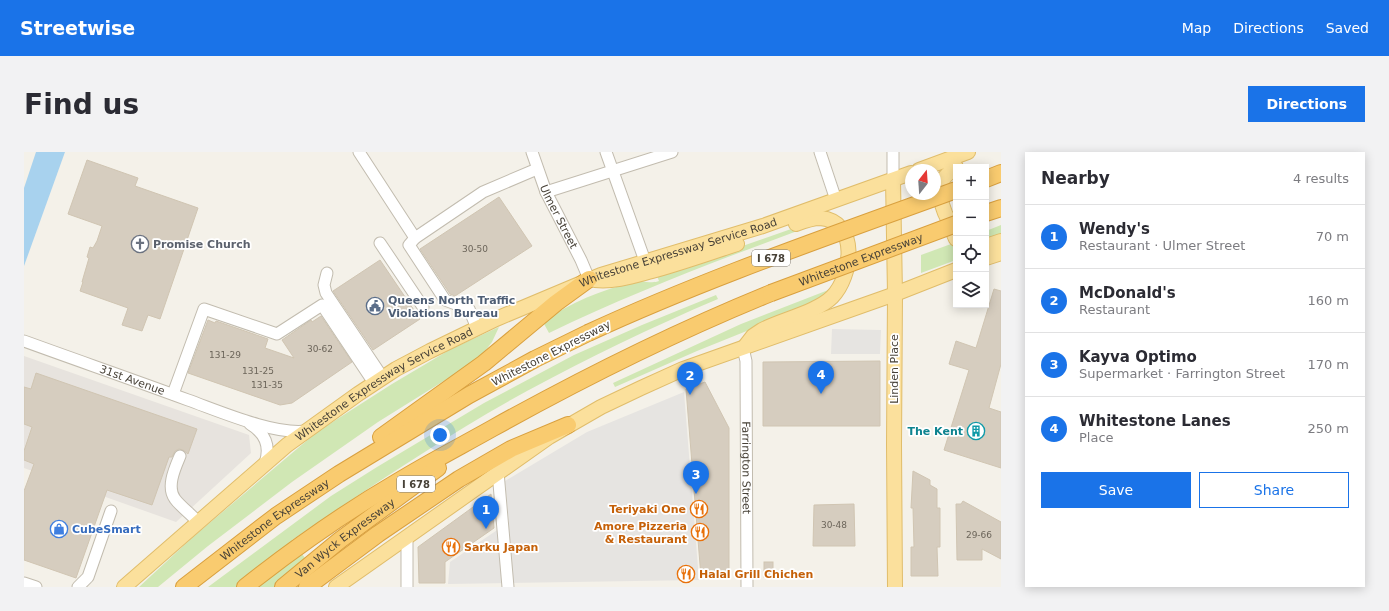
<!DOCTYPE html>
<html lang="en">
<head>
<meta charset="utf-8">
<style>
	body { margin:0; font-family:"DejaVu Sans",sans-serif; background:#f2f2f3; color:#2b2b33 }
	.controls { position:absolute; right:12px; top:12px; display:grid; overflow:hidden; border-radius:0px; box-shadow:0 2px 10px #0003 }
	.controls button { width:36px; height:36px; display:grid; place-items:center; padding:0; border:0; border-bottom:1px solid #e1e1e2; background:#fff; color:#2b2b33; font:20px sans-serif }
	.compass { position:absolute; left:881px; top:12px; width:36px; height:36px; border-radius:50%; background:#fff; box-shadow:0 2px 10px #0003; rotate:17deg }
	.you { position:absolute; left:416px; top:283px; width:14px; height:14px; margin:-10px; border:3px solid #fff; border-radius:50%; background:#1a73e8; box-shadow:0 0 0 6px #1a73e833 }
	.badge { display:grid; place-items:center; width:26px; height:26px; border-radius:50%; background:#1a73e8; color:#fff; font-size:13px; font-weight:700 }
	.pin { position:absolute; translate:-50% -33px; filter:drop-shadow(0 1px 2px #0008) }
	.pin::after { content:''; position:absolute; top:21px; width:14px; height:12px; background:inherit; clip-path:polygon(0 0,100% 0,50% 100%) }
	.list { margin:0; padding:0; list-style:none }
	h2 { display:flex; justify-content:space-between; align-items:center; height:52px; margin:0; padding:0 16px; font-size:17px }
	h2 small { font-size:13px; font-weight:400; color:#7c7c81 }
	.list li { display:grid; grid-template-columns:26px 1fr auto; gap:12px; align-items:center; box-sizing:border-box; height:64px; padding:0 16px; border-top:1px solid #e1e1e2 }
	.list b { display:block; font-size:15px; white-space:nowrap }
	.list p { margin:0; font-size:13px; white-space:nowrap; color:#7c7c81 }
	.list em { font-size:13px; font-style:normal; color:#7c7c81 }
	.actions { display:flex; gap:8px; padding:12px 16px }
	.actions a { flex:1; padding:9px 0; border:1px solid #1a73e8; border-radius:0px; text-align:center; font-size:14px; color:#1a73e8 }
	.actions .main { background:#1a73e8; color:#fff }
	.icon { flex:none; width:22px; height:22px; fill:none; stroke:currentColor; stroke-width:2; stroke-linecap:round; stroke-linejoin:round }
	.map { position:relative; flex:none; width:977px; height:435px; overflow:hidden; border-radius:0px }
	header { display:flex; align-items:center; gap:24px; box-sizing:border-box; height:56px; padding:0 20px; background:#1a73e8; color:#fff }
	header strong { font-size:19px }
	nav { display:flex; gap:22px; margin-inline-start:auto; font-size:14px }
	.intro { display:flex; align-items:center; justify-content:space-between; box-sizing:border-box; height:96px; padding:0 24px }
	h1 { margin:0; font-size:28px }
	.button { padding:10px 18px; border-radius:0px; background:#1a73e8; color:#fff; font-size:14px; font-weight:700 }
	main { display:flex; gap:24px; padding:0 24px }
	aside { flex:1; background:#fff; border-radius:0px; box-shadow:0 2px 10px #0003 }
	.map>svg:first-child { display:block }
</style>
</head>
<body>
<header>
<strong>Streetwise</strong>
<nav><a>Map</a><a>Directions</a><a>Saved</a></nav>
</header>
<div class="intro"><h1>Find us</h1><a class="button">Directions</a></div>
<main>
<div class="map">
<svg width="977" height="435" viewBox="0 0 977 435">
	<rect width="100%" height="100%" fill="#f4f1e9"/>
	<!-- industrial -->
	<polygon fill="#e7e3de" points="0,204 225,283 227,301 152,370 0,316"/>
	<!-- green -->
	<g fill="#d0e7b4">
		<path d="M787,70h11c-93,34 -184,68 -273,111l-6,-11c28,-20 58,-32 92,-40 8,-2 17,2 24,-1l-2,-5z"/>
		<polygon points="977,73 977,83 962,89 962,79"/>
		<polygon points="927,92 932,97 932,108 897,121 897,103"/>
		<polygon points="812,135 787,153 673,199 591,235 589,231 717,172"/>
		<path d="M692,143l2,4c-64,27 -130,59 -191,92 -82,45 -158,97 -235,149l31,43 -1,1 1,2 -1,1h-114l123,-91 46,-29 107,-64 90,-48 68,-30z"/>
		<polygon points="475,175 468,190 455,207 354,270 268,330 184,394 134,435 115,435 169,385 293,280 368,232 427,197"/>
	</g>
	<!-- parking -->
	<g fill="#e6e4e1">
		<polygon points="808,177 857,178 856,202 807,202"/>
		<polygon points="660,240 675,428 424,432 426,410 485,370 481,329 563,280"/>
	</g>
	<!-- water -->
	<polygon fill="#a8d2ee" points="12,0 41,0 0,114 0,36"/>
	<!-- building -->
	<g fill="#d6cdbf" stroke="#d0c5b2">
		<polygon points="63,8 114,26 111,34 174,56 136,167 124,163 118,179 98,173 104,156 56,139 59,130 58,130 60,123 65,106 63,105 66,95 69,96 73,89 78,74 44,62"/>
		<polygon points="475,45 508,94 431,144 426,142 396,97"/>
		<polygon points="356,108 396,167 349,198 309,139"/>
		<polygon points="970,137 977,139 977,212 965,256 977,260 977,316 920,298 945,218 925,212 932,189 952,196"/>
		<polygon points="297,164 328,210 268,251 256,253 164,221 184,168 191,171 192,169 244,187 241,196 270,206 258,188 287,168 288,170"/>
		<polygon points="856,209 856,274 739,274 739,210"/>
		<polygon points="12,221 173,277 164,302 159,298 155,297 151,299 148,305 145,305 128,353 83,338 52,426 0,408 0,339 10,312 0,308 0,299 8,275 0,272 0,235 7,237"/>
		<polygon points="681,230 705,276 705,425 677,425 662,237"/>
		<polygon points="889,319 906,328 906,333 913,337 913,356 916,356 916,395 913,395 914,424 887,424 887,395 890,395 889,356 887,356"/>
		<polygon points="467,342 470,376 421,410 421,431 395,431 394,395"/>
		<polygon points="939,349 977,370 977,407 958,397 958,408 933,408 932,352 937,352"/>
		<polygon points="830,352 831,394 789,394 790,353"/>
		<rect x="740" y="410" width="9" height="15"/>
	</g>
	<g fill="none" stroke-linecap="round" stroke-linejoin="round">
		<defs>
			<g id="minor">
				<polyline points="335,0 391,86 459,40 513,17"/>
				<path id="s1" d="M508,0l14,40 35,68 8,19"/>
				<polyline points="582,0 621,109"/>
				<polyline points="796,0 812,48"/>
				<polyline points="869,0 869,28"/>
				<polyline points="522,40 648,0"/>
				<polyline points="391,86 385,93 421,148 445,157 453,176"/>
				<polyline points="356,91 399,155"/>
				<polyline points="303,121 300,133 302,141 359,226"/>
				<path id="s2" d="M0,189c55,20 110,39 164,59 31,11 86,35 118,31"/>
				<path id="s3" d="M719,196l3,13 1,226"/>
				<polyline points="149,242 180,157 253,182 298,153 350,231"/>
				<path d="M226,272c15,9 21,22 15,39"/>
				<path d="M156,304c-5,12 -14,31 -5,43 5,7 17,16 23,23"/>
				<polyline points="474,320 484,435"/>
				<polyline points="0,431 12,435"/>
				<polyline points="54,435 64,425 87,359"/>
				<polyline points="383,435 383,385"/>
			</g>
			<g id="major">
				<path d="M932,15c-21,15 -19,24 -11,46 4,8 7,17 11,26"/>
				<polyline points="895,18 944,0"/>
				<polyline points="869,28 871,142 870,292 871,435"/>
				<polyline points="962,94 977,89"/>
				<polyline points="962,106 977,101"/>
				<path d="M571,128c20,2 38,-4 57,-9 29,-8 57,-18 85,-27"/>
				<path d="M722,193l7,-9 9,-6c19,-10 55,-18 70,-33 20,-20 28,-76 -12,-79 -8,0 -16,3 -24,6"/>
				<path id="s4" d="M100,435l163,-142 71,-51 38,-25 34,-18 66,-32 105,-44 162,-49 148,-53"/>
				<polyline points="312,435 525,285 577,255 617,236 659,217 871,142 932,118"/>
			</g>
			<g id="highway">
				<polyline points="962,27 977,21"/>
				<polyline points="962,61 977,56"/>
				<polyline points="357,285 460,211 532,151 565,127"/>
				<path id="s5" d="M160,435l92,-71 63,-42 130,-79 66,-36 53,-26"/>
				<path d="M221,435c48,-38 99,-74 152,-105 31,-19 64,-36 96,-54 90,-50 182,-96 278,-135"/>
				<path id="s6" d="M259,435l57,-47 98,-72"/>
				<polyline points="283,435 354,382 435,327 487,297 544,273"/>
			</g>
		</defs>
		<!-- minor casing -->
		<use href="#minor" stroke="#c2bcaf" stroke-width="13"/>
		<!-- major casing -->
		<use href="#major" stroke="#e0bd6b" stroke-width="16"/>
		<!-- highway casing -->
		<use href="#highway" stroke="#d9a03f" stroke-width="18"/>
		<!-- minor -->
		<use href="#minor" stroke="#fff" stroke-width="11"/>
		<!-- major -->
		<use href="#major" stroke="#fbe09c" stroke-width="14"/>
		<!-- highway -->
		<use href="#highway" stroke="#f9cb6f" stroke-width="16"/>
		<defs>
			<g id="highway-bridge">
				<path id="s7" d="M747,141l185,-69"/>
				<path d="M564,181c119,-55 245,-98 368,-143"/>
			</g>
		</defs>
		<!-- highway-bridge casing -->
		<use href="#highway-bridge" stroke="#d9a03f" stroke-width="18" stroke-linecap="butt"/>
		<!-- highway-bridge -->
		<use href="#highway-bridge" stroke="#f9cb6f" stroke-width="16"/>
	</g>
	<!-- icons -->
	<defs>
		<symbol id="church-ring" viewBox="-11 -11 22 22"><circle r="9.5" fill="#fff" stroke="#6b7280" stroke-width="1.5"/><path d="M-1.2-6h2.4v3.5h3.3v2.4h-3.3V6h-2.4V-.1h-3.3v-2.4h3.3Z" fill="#6b7280"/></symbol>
		<symbol id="civic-ring" viewBox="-11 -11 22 22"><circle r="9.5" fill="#fff" stroke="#5c6f8a" stroke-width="1.5"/><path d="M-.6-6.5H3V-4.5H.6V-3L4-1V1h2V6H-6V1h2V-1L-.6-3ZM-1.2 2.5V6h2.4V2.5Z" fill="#5c6f8a"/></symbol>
		<symbol id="building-ring" viewBox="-11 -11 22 22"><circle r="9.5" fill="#fff" stroke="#0f9aa8" stroke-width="1.5"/><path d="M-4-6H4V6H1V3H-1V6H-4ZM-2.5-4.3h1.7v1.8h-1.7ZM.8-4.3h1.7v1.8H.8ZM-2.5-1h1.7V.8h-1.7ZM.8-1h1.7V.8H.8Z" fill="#0f9aa8"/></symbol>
		<symbol id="restaurant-ring" viewBox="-11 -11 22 22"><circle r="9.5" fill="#fff" stroke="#e8710a" stroke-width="1.5"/><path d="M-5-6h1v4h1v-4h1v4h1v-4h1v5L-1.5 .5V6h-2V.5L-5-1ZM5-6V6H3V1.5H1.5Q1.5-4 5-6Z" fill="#e8710a"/></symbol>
		<symbol id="shop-ring" viewBox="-11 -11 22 22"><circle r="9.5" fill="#fff" stroke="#3f7fe0" stroke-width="1.5"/><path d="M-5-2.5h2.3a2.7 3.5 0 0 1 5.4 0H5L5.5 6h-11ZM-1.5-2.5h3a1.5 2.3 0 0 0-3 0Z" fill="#3f7fe0"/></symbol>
	</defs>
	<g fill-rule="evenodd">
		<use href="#church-ring" x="106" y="82" width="20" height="20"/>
		<use href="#civic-ring" x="341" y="144" width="20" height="20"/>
		<use href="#building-ring" x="942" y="269" width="20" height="20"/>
		<use href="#restaurant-ring" x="665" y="347" width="20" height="20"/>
		<use href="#shop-ring" x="25" y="367" width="20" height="20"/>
		<use href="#restaurant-ring" x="666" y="370" width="20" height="20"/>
		<use href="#restaurant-ring" x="417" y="385" width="20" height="20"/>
		<use href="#restaurant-ring" x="652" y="412" width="20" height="20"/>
	</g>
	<g text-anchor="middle" stroke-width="3.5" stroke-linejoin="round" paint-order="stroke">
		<!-- number labels -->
		<g font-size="9" fill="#6c655a">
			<text x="451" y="100">30-50</text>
			<text x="296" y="200">30-62</text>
			<text x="201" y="206">131-29</text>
			<text x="234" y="222">131-25</text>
			<text x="243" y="236">131-35</text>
			<text x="810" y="376">30-48</text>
			<text x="955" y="386">29-66</text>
		</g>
		<!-- shield labels -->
		<g fill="#fff" stroke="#7f7b74" stroke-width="1">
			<rect x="728" y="98" width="38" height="16" rx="3"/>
			<rect x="373" y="324" width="38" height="16" rx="3"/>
		</g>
		<g font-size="10" font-weight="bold" fill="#484238">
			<text x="747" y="110">I 678</text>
			<text x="392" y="336">I 678</text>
		</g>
		<!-- street labels -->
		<g font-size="11" fill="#484238" stroke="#fff">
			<text dy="4" stroke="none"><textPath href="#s1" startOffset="70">Ulmer Street</textPath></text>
			<text dy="4" stroke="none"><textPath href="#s4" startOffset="655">Whitestone Expressway Service Road</textPath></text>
			<text dy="4" stroke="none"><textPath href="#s7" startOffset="96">Whitestone Expressway</textPath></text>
			<text transform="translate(527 201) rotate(-27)" y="4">Whitestone Expressway</text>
			<text transform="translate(870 217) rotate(-90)" y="4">Linden Place</text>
			<text dy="4" stroke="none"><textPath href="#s2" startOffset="115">31st Avenue</textPath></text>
			<text dy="4" stroke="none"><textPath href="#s4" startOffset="331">Whitestone Expressway Service Road</textPath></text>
			<text dy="4" stroke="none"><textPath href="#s3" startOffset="120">Farrington Street</textPath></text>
			<text dy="4" stroke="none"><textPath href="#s5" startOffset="113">Whitestone Expressway</textPath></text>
			<text dy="4" stroke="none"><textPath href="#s6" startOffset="79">Van Wyck Expressway</textPath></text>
		</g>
		<!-- worship labels -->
		<g font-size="11" font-weight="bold" fill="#5b616d" stroke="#fff" text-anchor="start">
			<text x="129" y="96">Promise Church</text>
		</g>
		<!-- service labels -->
		<g font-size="11" font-weight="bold" fill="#4e5e75" stroke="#fff" text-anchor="start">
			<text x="364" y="152">Queens North Traffic<tspan x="364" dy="13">Violations Bureau</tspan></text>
		</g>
		<!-- culture labels -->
		<g font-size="11" font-weight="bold" fill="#0d838f" stroke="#fff" text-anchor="end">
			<text x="939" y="283">The Kent</text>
		</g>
		<!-- food labels -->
		<g font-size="11" font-weight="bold" fill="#c56008" stroke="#fff" text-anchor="end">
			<text x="662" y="361">Teriyaki One</text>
			<text x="663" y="378">Amore Pizzeria<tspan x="663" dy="13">&amp; Restaurant</tspan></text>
			<text x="440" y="399" text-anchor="start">Sarku Japan</text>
			<text x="675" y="426" text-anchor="start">Halal Grill Chichen</text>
		</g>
		<!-- shop labels -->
		<g font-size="11" font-weight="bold" fill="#366cbe" stroke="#fff" text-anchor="start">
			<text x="48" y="381">CubeSmart</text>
		</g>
	</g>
</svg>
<div class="controls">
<button>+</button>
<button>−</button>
<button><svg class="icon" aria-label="locate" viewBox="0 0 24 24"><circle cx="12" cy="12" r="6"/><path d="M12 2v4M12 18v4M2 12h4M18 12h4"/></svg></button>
<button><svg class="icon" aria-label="layers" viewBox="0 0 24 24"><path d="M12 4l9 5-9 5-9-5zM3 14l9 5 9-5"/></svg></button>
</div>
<svg class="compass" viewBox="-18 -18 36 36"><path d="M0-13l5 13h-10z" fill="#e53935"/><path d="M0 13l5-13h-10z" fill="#7c7c81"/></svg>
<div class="you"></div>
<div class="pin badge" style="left:462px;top:377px">1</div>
<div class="pin badge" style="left:666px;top:243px">2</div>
<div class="pin badge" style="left:672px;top:342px">3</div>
<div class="pin badge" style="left:797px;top:242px">4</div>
</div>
<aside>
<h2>Nearby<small>4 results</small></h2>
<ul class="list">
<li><span class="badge">1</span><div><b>Wendy's</b><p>Restaurant · Ulmer Street</p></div><em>70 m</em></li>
<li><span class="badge">2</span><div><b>McDonald's</b><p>Restaurant</p></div><em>160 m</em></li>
<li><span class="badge">3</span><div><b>Kayva Optimo</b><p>Supermarket · Farrington Street</p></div><em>170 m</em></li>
<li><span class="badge">4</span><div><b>Whitestone Lanes</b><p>Place</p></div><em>250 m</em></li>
</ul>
<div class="actions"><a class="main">Save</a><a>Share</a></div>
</aside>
</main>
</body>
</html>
